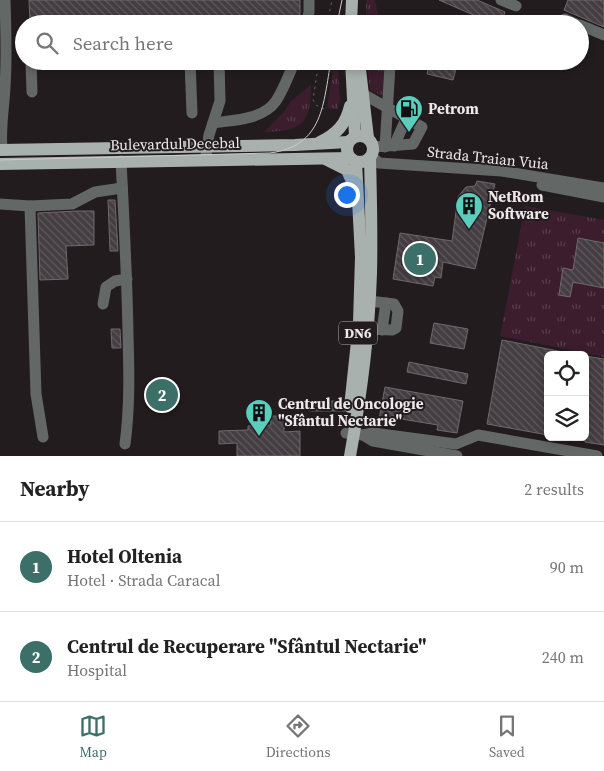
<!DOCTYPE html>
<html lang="en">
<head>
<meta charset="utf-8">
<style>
	body { margin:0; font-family:"Source Serif 4",serif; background:#f2f2f2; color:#222 }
	.controls { position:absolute; right:15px; bottom:15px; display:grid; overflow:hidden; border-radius:8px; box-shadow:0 2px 8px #0003 }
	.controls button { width:45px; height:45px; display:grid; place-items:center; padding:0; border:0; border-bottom:1px solid #e0e0e0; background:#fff; color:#222; font:25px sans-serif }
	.you { position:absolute; left:346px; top:194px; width:18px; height:18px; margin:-12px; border:4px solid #fff; border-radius:50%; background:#1a73e8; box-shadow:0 0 0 8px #1a73e833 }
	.badge { display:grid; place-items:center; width:32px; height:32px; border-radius:50%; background:#3b6f68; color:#fff; font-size:16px; font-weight:700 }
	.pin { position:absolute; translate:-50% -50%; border:2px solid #fff; box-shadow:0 1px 5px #0006 }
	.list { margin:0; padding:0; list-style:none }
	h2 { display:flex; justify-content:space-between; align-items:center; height:65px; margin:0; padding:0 20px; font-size:21px }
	h2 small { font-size:16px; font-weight:400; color:#767676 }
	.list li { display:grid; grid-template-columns:32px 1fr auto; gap:15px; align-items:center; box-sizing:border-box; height:90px; padding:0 20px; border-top:1px solid #e0e0e0 }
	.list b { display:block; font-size:19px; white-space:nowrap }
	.list p { margin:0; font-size:16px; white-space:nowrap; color:#767676 }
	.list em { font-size:16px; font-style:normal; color:#767676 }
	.icon { flex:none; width:28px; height:28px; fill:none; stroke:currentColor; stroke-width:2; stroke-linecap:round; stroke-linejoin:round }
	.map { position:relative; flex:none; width:604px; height:456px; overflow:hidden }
	.search { position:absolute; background:#fff; box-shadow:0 2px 8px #0003; left:15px; right:15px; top:15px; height:55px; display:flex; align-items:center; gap:12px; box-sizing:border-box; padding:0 18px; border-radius:28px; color:#767676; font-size:19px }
	.sheet { height:245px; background:#fff }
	nav { display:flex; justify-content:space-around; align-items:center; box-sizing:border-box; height:70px; border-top:1px solid #e0e0e0; background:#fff; font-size:14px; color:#767676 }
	nav a { display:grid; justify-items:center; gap:2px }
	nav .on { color:#3b6f68 }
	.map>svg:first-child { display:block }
</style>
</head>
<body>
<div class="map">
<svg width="604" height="456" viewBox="0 0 604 456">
	<defs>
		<pattern id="grass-tufts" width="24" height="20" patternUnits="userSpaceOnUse" patternTransform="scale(1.25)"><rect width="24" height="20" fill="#3b1d2e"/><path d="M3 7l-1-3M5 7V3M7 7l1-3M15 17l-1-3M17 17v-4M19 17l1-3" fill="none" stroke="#583e4c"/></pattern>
		<pattern id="building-back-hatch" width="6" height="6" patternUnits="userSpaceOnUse" patternTransform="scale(1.25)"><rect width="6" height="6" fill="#443d41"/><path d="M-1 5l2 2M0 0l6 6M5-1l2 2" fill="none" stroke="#5f595d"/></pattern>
	</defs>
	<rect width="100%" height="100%" fill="#231c1f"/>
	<!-- grass -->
	<g fill="url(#grass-tufts)">
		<polygon points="366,0 375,0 380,24 366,24"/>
		<polygon points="367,64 380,64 385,66 384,92 381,95 370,90"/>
		<polygon points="334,65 338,66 340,99 338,109 327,108"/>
		<path d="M311,85c0,39 -9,46 -47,47l20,-20 7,-11z"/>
		<polygon points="525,206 604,220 604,357 500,336"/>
	</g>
	<!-- building -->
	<g fill="url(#building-back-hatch)" stroke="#70696c">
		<polygon points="29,0 300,0 300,16 30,22"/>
		<polygon points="439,0 477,0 505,12 501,24 486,24 477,20 478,17"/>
		<polygon points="568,0 604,0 604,27 564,10"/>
		<polygon points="430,61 458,61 453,80 427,74"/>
		<polygon points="477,181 495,184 475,269 443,262 441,278 435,277 433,286 393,279 400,233 452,241 458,197 466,187 475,186"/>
		<polygon points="108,200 115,200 118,251 110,251"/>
		<polygon points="77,211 94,211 94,245 66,246 68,279 40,280 38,213"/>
		<polygon points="578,238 604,243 604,288 573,282 570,297 559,295 563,268 573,270"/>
		<polygon points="434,323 468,329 464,349 430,343"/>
		<polygon points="111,329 120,329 121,348 112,348"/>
		<polygon points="502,340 563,352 562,355 548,355 548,435 487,424"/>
		<polygon points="585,356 604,359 604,445 585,442"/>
		<polygon points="409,362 468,374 466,384 407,372"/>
		<polygon points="385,387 463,401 457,433 437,430 438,425 389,417 388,421 379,419"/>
		<polygon points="270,416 284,416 284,432 300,431 300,456 237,456 237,443 219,444 219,431 248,430 248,426 271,425"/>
	</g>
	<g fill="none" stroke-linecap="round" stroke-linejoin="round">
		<!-- path -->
		<g stroke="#696365" stroke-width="1" stroke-dasharray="2.5 4" stroke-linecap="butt">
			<polyline points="327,24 332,0"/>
			<polyline points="319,61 313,100 316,105 324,109"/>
		</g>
		<!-- minor -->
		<g stroke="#636766" stroke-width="11">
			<polyline points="501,0 516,6"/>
			<polyline points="565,19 576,24"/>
			<polyline points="306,24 309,12 309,0"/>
			<polyline points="580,25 604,35"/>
			<polyline points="31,61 32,92"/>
			<polyline points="190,61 192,113"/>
			<polyline points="363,94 422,127 413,144 374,147"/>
			<path d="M213,123c20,-3 50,-3 63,-22 8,-12 13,-27 19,-40"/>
			<polyline points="394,146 406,119"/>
			<polyline points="385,147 390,66 388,61"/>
			<path d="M2,150c-2,-22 2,-42 3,-63 2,-29 1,-58 0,-87"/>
			<polyline points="206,155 209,135 220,101 219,61"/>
			<polyline points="371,156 379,163 502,171 604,188"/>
			<path d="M121,161c3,58 6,115 7,172 1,37 2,74 -3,111"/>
			<polyline points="542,185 604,197"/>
			<polyline points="0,204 30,206 72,204 95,192 122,188"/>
			<polyline points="30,206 36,394 43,437"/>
			<polyline points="103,304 106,287 115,281 127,279"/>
			<polyline points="367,329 392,330 396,328 398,311 394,304 369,301"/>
			<polyline points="382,330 386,303"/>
			<polyline points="312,406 350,406"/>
			<polyline points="346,433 363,435 373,433 456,444 478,435 597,456"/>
			<polyline points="363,435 373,441 457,456"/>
		</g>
		<!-- major -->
		<g stroke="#a9b1af" stroke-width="12">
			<polyline points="351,24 352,0"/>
			<polyline points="351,61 355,136"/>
			<polyline points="359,61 368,138"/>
			<circle cx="360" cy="149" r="13"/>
			<path d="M320,142c17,-8 26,-18 30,-36"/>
			<polyline points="0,150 295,145 348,142"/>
			<polyline points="327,160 347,170 354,186"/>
			<polyline points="0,164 350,158"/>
			<polyline points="350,407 359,323 361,257 356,162"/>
			<path d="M350,456c11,-60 19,-121 21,-183 1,-38 0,-76 -1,-115"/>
		</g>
		<!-- tram -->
		<g stroke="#cecacc" stroke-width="1">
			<polyline points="337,24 342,0"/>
			<path d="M0,160l270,-7c54,-7 53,-50 61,-92"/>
		</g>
	</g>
	<!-- icons -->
	<defs>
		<symbol id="fuel-pin" viewBox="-11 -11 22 30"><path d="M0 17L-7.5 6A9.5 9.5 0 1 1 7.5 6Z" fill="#5acebd" stroke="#231c1f"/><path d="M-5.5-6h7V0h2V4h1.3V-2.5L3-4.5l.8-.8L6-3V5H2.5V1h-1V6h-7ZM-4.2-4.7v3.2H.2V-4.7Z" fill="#111"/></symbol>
		<symbol id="building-pin" viewBox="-11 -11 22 30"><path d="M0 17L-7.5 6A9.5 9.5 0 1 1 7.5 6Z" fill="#5acebd" stroke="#231c1f"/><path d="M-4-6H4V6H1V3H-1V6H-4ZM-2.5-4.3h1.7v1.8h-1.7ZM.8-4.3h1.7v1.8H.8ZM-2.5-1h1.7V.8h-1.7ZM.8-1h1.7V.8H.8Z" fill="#111"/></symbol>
	</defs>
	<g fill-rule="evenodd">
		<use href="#fuel-pin" x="393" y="93" width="32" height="43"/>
		<use href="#building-pin" x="453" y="190" width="32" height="43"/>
		<use href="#building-pin" x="243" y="397" width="32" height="43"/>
	</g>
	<g text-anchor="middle" stroke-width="4" stroke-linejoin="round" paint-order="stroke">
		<!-- shield labels -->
		<rect fill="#231c1f" stroke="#b0acae" stroke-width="1" x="339" y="321.5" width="38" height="23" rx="4"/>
		<g font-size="14" font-weight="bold" fill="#ede9eb">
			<text x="358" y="338">DN6</text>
		</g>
		<!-- poi labels -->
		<g font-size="15" font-weight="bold" fill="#ede9eb" stroke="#231c1f" text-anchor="start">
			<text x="428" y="114">Petrom</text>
			<text x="488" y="202">NetRom<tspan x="488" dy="17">Software</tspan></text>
			<text x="278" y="409">Centrul de Oncologie<tspan x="278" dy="17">"Sfântul Nectarie"</tspan></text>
		</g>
		<!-- street labels -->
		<g font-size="15" fill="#ede9eb" stroke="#231c1f">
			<text transform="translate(175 144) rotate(-1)" y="5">Bulevardul Decebal</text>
			<text transform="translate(488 158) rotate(6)" y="5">Strada Traian Vuia</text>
		</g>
	</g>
</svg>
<div class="controls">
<button><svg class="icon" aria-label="locate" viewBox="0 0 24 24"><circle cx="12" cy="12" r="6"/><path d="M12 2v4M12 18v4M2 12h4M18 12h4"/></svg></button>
<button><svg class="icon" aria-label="layers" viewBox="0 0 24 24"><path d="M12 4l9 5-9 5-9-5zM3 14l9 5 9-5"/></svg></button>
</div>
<div class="you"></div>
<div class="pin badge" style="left:420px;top:259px">1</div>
<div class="pin badge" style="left:162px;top:395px">2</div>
<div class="search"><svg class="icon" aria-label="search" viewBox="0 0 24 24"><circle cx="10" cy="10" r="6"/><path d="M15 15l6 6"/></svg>Search here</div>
</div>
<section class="sheet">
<h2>Nearby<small>2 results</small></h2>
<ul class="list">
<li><span class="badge">1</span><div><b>Hotel Oltenia</b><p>Hotel · Strada Caracal</p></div><em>90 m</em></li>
<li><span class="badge">2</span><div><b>Centrul de Recuperare &quot;Sfântul Nectarie&quot;</b><p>Hospital</p></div><em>240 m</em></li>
</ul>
</section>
<nav>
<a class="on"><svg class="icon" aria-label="map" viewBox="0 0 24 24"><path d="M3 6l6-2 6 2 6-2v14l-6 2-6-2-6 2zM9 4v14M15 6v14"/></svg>Map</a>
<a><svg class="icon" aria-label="directions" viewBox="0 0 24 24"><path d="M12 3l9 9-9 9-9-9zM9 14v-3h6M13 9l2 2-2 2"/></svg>Directions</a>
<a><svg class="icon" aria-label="saved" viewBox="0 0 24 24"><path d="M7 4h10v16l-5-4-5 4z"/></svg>Saved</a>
</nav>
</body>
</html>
